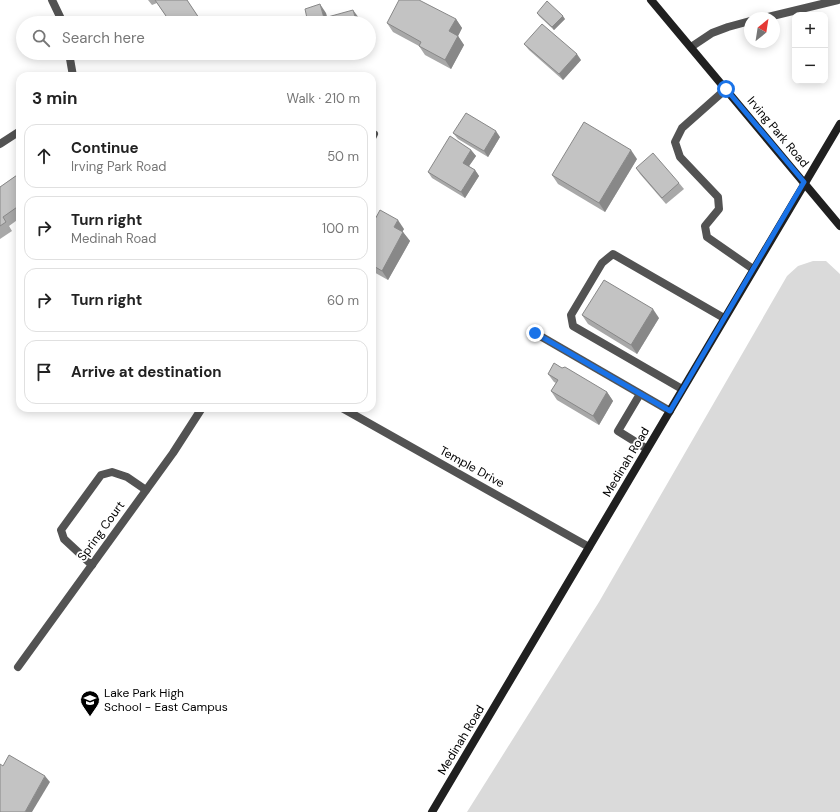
<!DOCTYPE html>
<html lang="en">
<head>
<meta charset="utf-8">
<style>
	body { margin:0; font-family:"DM Sans",sans-serif; background:#f2f2f2; color:#222 }
	.controls { position:absolute; right:12px; top:12px; display:grid; overflow:hidden; border-radius:8px; box-shadow:0 2px 10px #0003 }
	.controls button { width:36px; height:36px; display:grid; place-items:center; padding:0; border:0; border-bottom:1px solid #e0e0e0; background:#fff; color:#222; font:20px sans-serif }
	.compass { position:absolute; left:744px; top:12px; width:36px; height:36px; border-radius:50%; background:#fff; box-shadow:0 2px 10px #0003; rotate:30deg }
	.stop { position:absolute; width:12px; height:12px; margin:-9px; border:3px solid #1a73e8; border-radius:50%; background:#fff }
	.stop.end { background:#1a73e8; border-color:#fff; box-shadow:0 1px 4px #0008 }
	.list { margin:0; padding:0; list-style:none }
	h2 { display:flex; justify-content:space-between; align-items:center; height:52px; margin:0; padding:0 16px; font-size:17px }
	h2 small { font-size:13px; font-weight:400; color:#767676 }
	.list li { display:grid; grid-template-columns:26px 1fr auto; gap:12px; align-items:center; box-sizing:border-box; height:64px; margin:0 8px 8px; padding:0 8px; border:1px solid #e0e0e0; border-radius:12px }
	.list b { display:block; font-size:15px; white-space:nowrap }
	.list p { margin:0; font-size:13px; white-space:nowrap; color:#767676 }
	.list em { font-size:13px; font-style:normal; color:#767676 }
	.icon { flex:none; width:22px; height:22px; fill:none; stroke:currentColor; stroke-width:2; stroke-linecap:round; stroke-linejoin:round }
	.map { position:relative; flex:none; width:840px; height:812px; overflow:hidden }
	.search { position:absolute; background:#fff; box-shadow:0 2px 10px #0003; left:16px; top:16px; width:360px; height:44px; display:flex; align-items:center; gap:10px; box-sizing:border-box; padding:0 14px; border-radius:22px; color:#767676; font-size:15px }
	.panel { position:absolute; background:#fff; box-shadow:0 2px 10px #0003; left:16px; top:72px; width:360px; height:340px; border-radius:12px }
	.map>svg:first-child { display:block }
</style>
</head>
<body>
<div class="map">
<svg width="840" height="812" viewBox="0 0 840 812">
	<rect width="100%" height="100%" fill="#fff"/>
	<!-- green -->
	<polygon fill="#dadada" points="813,261 826,261 840,274 840,812 467,812 599,602 787,276 798,266"/>
	<g fill="none" stroke-linecap="round" stroke-linejoin="round">
		<!-- lane -->
		<g stroke="#535353" stroke-width="8">
			<polyline points="764,18 838,0"/>
			<polyline points="691,47 712,33 728,27 750,21"/>
			<polyline points="726,89 682,128 675,142 680,157 718,197 719,209 705,226 707,237 753,269"/>
			<polyline points="535,333 670,411"/>
			<polyline points="682,389 573,326 571,315 602,263 613,254 724,318"/>
			<polyline points="640,394 618,431 647,449"/>
			<polyline points="92,565 64,539 61,530 101,475 112,472 127,477 146,490"/>
		</g>
		<!-- street -->
		<g stroke="#535353" stroke-width="8">
			<polyline points="52,0 63,23"/>
			<polyline points="69,53 73,76"/>
			<polyline points="372,138 374,134"/>
			<polyline points="0,144 20,131"/>
			<polyline points="342,408 589,547"/>
			<polyline points="18,667 173,453 202,408"/>
		</g>
		<!-- secondary -->
		<g stroke="#202020" stroke-width="8">
			<polyline points="651,0 840,226"/>
			<polyline points="432,812 840,124"/>
		</g>
	</g>
	<!-- wall -->
	<g fill="#a8a8a8">
		<polygon points="148,0 187,0 202,23 156,23 166,16 157,3 152,5"/>
		<polygon points="537,13 565,19 554,30 539,16"/>
		<polygon points="456,19 462,28 458,36 464,45 451,69 425,55 419,46 393,32 387,23"/>
		<polygon points="524,44 581,60 563,80 529,50"/>
		<polygon points="307,53 331,53 311,59"/>
		<polygon points="453,133 500,137 488,157 458,139"/>
		<polygon points="471,150 476,156 469,166 475,170 479,176 465,198 432,178 428,172"/>
		<polygon points="637,159 605,212 558,184 552,175"/>
		<polygon points="636,168 679,183 684,189 666,204 640,174"/>
		<polygon points="20,173 20,218 9,226 12,231 0,239 0,187"/>
		<polygon points="372,225 404,229 402,231 410,241 388,280 372,271"/>
		<polygon points="582,315 659,318 637,354 588,324"/>
		<polygon points="548,374 607,392 613,401 599,425 557,400 551,391 556,383 554,382"/>
	</g>
	<!-- shaded-wall -->
	<g fill="#888">
		<polygon points="320,4 326,13 329,23 324,18"/>
		<polygon points="353,10 359,18 360,23 357,23"/>
		<polygon points="563,16 565,19 554,30 552,27"/>
		<polygon points="456,19 462,28 458,36 464,45 451,69 445,60 449,31"/>
		<polygon points="577,54 581,60 563,80 559,74"/>
		<polygon points="496,131 500,137 488,157 484,151"/>
		<polygon points="471,150 476,156 467,169 463,163"/>
		<polygon points="631,150 637,159 605,212 599,203"/>
		<polygon points="475,170 479,176 465,198 461,192"/>
		<polygon points="398,220 404,229 400,236 394,227"/>
		<polygon points="403,232 410,241 388,280 382,271"/>
		<polygon points="653,309 659,318 637,354 631,345"/>
		<polygon points="607,392 613,401 599,425 593,416"/>
		<polygon points="45,776 50,782 32,812 25,812"/>
	</g>
	<!-- building -->
	<g fill="#c3c3c3" stroke="#888">
		<polygon points="155,0 187,0 201,21 198,23 156,23 166,16"/>
		<polygon points="399,0 419,0 456,19 449,31 458,36 445,60 419,46 421,42 387,23"/>
		<polygon points="547,1 563,16 552,27 537,13"/>
		<polygon points="320,4 324,18 353,10 357,23 308,23 305,9"/>
		<polygon points="542,24 577,54 559,74 524,44"/>
		<polygon points="466,113 496,131 484,151 453,133"/>
		<polygon points="584,122 631,150 599,203 552,175"/>
		<polygon points="450,136 471,150 463,163 475,170 461,192 428,172"/>
		<polygon points="653,153 679,183 662,198 636,168"/>
		<polygon points="20,173 20,205 3,217 6,222 0,226 0,187"/>
		<polygon points="380,210 398,220 394,227 403,232 382,271 372,265 372,225"/>
		<polygon points="604,280 653,309 631,345 582,315"/>
		<polygon points="554,363 562,368 565,367 607,392 593,416 551,391 558,380 548,374"/>
		<polygon points="9,755 45,776 25,812 0,812 0,764 3,766"/>
	</g>
	<g fill="none" stroke-linecap="round" stroke-linejoin="round">
		<!-- route -->
		<polyline stroke="#1a73e8" stroke-width="5" points="535,333 670,411 804,182 726,89"/>
	</g>
	<!-- icons -->
	<defs>
		<symbol id="school-pin" viewBox="-11 -11 22 30"><path d="M0 17L-7.5 6A9.5 9.5 0 1 1 7.5 6Z" fill="#000" stroke="#fff"/><path d="M0-5L7-2L0 1L-7-2ZM-4 1L0 2.5L4 1V4Q0 6-4 4Z" fill="#fff"/></symbol>
	</defs>
	<g fill-rule="evenodd">
		<use href="#school-pin" x="79" y="689" width="22" height="30"/>
	</g>
	<g text-anchor="middle" stroke-width="3.5" stroke-linejoin="round" paint-order="stroke">
		<!-- street labels -->
		<g font-size="12" fill="#000" stroke="#fff">
			<text transform="translate(778 132) rotate(50)" y="4">Irving Park Road</text>
			<text transform="translate(626 462) rotate(-59)" y="4">Medinah Road</text>
			<text transform="translate(472 467) rotate(29)" y="4">Temple Drive</text>
			<text transform="translate(101 531) rotate(-54)" y="4">Spring Court</text>
			<text transform="translate(461 740) rotate(-59)" y="4">Medinah Road</text>
		</g>
		<!-- poi labels -->
		<g font-size="12" fill="#000" stroke="#fff" text-anchor="start">
			<text x="104" y="697">Lake Park High<tspan x="104" dy="14">School - East Campus</tspan></text>
		</g>
	</g>
</svg>
<div class="controls">
<button>+</button>
<button>−</button>
</div>
<svg class="compass" viewBox="-18 -18 36 36"><path d="M0-13l5 13h-10z" fill="#e53935"/><path d="M0 13l5-13h-10z" fill="#767676"/></svg>
<div class="stop" style="left:726px;top:89px"></div>
<div class="stop end" style="left:535px;top:333px"></div>
<div class="search"><svg class="icon" aria-label="search" viewBox="0 0 24 24"><circle cx="10" cy="10" r="6"/><path d="M15 15l6 6"/></svg>Search here</div>
<section class="panel">
<h2>3 min<small>Walk · 210 m</small></h2>
<ul class="list">
<li><svg class="icon" aria-label="ahead" viewBox="0 0 24 24"><path d="M12 20V5M6 11l6-6 6 6"/></svg><div><b>Continue</b><p>Irving Park Road</p></div><em>50 m</em></li>
<li><svg class="icon" aria-label="right" viewBox="0 0 24 24"><path d="M7 20v-9h11M14 6l5 5-5 5"/></svg><div><b>Turn right</b><p>Medinah Road</p></div><em>100 m</em></li>
<li><svg class="icon" aria-label="right" viewBox="0 0 24 24"><path d="M7 20v-9h11M14 6l5 5-5 5"/></svg><div><b>Turn right</b></div><em>60 m</em></li>
<li><svg class="icon" aria-label="arrive" viewBox="0 0 24 24"><path d="M6 21V4h12l-3 4 3 4H6"/></svg><div><b>Arrive at destination</b></div></li>
</ul>
</section>
</div>
</body>
</html>
